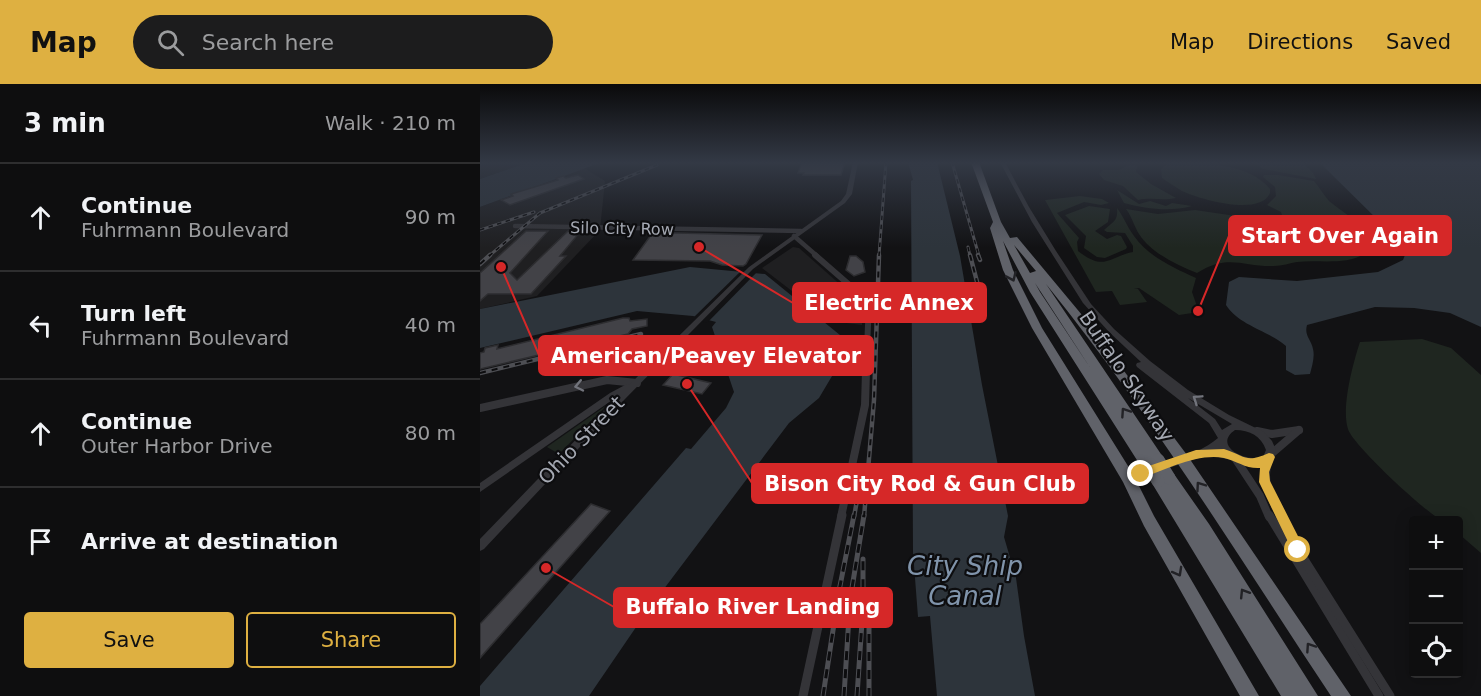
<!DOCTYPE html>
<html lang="en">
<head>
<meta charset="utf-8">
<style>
	body { margin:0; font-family:"DejaVu Sans",sans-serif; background:#1c1c1d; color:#f1f3f6 }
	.controls { position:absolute; right:18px; bottom:18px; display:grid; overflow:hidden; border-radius:6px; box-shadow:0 3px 15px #0003 }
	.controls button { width:54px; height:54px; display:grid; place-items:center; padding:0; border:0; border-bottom:2px solid #2e2e2f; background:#0e0e0f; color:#f1f3f6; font:30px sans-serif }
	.stop { position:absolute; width:18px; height:18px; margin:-14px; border:4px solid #deb041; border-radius:50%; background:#fff }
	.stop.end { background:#deb041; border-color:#fff; box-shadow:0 2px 6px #0008 }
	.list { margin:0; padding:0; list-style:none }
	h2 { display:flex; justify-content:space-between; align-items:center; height:78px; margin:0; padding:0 24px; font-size:26px }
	h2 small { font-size:20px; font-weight:400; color:#9b9c9e }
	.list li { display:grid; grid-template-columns:39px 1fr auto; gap:18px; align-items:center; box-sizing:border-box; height:108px; padding:0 24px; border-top:2px solid #2e2e2f }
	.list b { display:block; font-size:22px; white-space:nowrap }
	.list p { margin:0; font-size:20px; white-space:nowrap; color:#9b9c9e }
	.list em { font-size:20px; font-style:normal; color:#9b9c9e }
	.actions { display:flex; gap:12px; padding:18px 24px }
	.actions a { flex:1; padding:14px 0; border:2px solid #deb041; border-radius:6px; text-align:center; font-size:21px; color:#deb041 }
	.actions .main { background:#deb041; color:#111 }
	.icon { flex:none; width:33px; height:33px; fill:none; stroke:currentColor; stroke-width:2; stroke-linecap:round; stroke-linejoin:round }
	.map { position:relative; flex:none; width:1001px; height:612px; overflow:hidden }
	header { display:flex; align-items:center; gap:36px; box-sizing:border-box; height:84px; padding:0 30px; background:#deb041; color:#111 }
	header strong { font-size:28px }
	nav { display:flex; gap:33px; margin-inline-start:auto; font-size:21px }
	.search { width:420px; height:54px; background:#1c1c1d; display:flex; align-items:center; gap:15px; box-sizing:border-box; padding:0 21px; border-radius:33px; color:#9b9c9e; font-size:22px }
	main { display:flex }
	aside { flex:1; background:#0e0e0f }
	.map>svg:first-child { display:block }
</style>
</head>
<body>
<header>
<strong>Map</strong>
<div class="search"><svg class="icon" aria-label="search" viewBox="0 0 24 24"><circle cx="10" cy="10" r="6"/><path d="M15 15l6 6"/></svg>Search here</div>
<nav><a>Map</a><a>Directions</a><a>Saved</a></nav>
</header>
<main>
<aside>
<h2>3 min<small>Walk · 210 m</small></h2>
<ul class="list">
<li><svg class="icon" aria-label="ahead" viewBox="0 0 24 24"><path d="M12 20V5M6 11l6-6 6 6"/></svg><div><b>Continue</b><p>Fuhrmann Boulevard</p></div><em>90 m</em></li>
<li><svg class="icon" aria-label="left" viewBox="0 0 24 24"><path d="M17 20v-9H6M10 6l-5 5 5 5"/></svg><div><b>Turn left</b><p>Fuhrmann Boulevard</p></div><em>40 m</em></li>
<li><svg class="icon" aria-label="ahead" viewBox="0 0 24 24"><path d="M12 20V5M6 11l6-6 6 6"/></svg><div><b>Continue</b><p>Outer Harbor Drive</p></div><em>80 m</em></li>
<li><svg class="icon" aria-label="arrive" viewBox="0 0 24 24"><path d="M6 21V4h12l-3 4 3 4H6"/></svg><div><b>Arrive at destination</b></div></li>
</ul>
<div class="actions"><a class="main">Save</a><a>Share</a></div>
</aside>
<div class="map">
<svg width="1001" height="612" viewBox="0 0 1001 612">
	<rect width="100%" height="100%" fill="#121214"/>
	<!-- built -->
	<g fill="#1f1f21">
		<polygon points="0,78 49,78 0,95"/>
		<polygon points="104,84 125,97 120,146 57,212 0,225 0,123"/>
		<polygon points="313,163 319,164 382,220 382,241 351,237 282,184"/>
	</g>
	<!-- green -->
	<g fill="#1f2620">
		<path d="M690,78c30,0 80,1 100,27v4c-10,24 -71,6 -88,-2 -7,-4 -14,-9 -20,-13l-1,-9z"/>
		<polygon points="773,78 822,78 833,89 836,95 783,85"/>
		<path d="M648,81h9l-1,7 15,12 25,14c-14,3 -24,-1 -38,2l-15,-14 -19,-6 -5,-6 4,-4h16z"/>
		<path d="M784,91h14l36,6c5,6 10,14 15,20 17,14 37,23 43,45 -16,22 -50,13 -75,16 -7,1 -15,4 -23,4 -31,1 -46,-13 -77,7 -20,-8 -46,-20 -58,-39 -5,-8 -7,-17 -13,-25l32,5 37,-4 82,12 6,-4 -2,-6 -14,-7 9,-9 -1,-9 -12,-10z"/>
		<path d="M637,106l22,14 11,-3 16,5 6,-3 20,3c-21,6 -47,3 -68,-3z"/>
		<path d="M600,112l22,3 7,4 -8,2 -17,-3 -27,11 22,25 -2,4 1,9c27,21 30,6 55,1v-6l-8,-13 -18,-1 -3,-2c10,-9 14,-9 13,-22 7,9 10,19 17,28 15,21 40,32 62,42l-4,14 7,20 -20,3 -40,-27 -5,1h4l9,13 -27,3 -8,-14 -16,1 -51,-92z"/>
		<polygon points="609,122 630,125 628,138 615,147 627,155 637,151 641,152 647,163 646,165 625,174 617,173 604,164 606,152 585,131"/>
		<path d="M942,255l29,9 30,27v178l-22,-19 -1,-14c-5,0 -13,2 -18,-1 -16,-8 -88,-75 -92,-90 -7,-21 5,-66 12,-87z"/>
		<polygon points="127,321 79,370 67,363"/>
	</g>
	<!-- water -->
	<g fill="#2d343b">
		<polygon points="49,78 122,78 0,123 0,95"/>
		<polygon points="428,78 457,78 480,172 502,301 528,432 524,453 536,494 544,552 555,612 457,612 450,532 438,533 433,468 431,97 433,96"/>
		<path d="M839,78h162v165l-31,-14 -36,-5 -39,-1 -68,18c-3,11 4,14 6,24 2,8 -1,17 -3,25l-15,1 -9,-5v-24c-19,-16 -46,-20 -60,-41l3,-23 10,-5 58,4 81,-9 25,-12 2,-5 -22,-30z"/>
		<polygon points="210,183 285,190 371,260 339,314 309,339 165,530 109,612 0,612 0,602 206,364 211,365 246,324 254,308 232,243 236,238 213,232 157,227 0,264 0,225"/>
	</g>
	<!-- pier -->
	<polygon fill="#121214" points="263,185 279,186 227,239 212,235"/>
	<!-- building -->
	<g fill="#424247" stroke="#2d2d30" stroke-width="1.5">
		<polygon points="322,78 365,78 361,91 323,91 324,89 318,89"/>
		<polygon points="98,91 104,95 30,121 21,116 33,112 31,110 78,96 76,94 83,92 86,94"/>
		<polygon points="46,147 68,147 30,189 37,196 88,147 100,148 80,172 86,172 51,210 8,210 0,217 0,189"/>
		<polygon points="174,149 197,149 282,151 266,180 263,182 242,181 230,177 153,176 171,151"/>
		<polygon points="370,172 376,172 383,178 385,188 374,192 366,186"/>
		<polygon points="143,234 149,234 150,237 167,235 167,242 152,245 148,250 0,285 0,269 4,268 5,264 18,261 17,265"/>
		<polygon points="193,290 231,299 222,310 183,301"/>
		<polygon points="111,420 130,427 0,574 0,540"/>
	</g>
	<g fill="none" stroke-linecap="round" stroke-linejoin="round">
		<!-- minor-far3 -->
		<g stroke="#343438" stroke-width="4.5">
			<polyline points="35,142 321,147"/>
			<polyline points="314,152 337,172"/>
		</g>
		<!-- minor-far2 -->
		<polyline stroke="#343438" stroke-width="6" points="335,171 389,218 386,288"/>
		<!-- minor-far1 -->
		<g stroke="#343438" stroke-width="8">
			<polyline points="0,324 127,296 157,299"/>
			<polyline points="777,347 792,350 819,346"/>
			<polyline points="790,371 819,346"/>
			<polyline points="755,374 780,412 789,433"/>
			<path d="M789,374c-8,23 1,38 12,59"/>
			<polyline points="361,433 385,321 386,287"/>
		</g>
		<!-- minor -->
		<g stroke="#343438" stroke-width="9">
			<polyline points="789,431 899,612"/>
			<polyline points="800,431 818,466 910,612"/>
			<polyline points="323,612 362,431"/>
		</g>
		<!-- tertiary -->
		<g fill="#343438" fill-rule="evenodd">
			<polygon points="373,78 378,78 372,110 365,119 273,185 145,315 4,465 0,467 0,455 138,312 0,408 0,399 130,309 145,301 150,300 269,183 361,117 366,110"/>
			<path d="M520,78h5l24,45 27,44 35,53 23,25 36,32 38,29 41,25 35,17 8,9 4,9 -6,13 -13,4 -10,-1 -16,-6 -13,-3h-17l-73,25 -3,-1 -2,-3 2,-3c30,-10 68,-16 93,-37l-9,-15 -72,-56 -1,-2 1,-2 4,-1 -32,-30 -26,-29 -51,-81zM708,314l44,26 -10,6 -7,-11zM755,346c15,0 26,6 31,20l-3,7c-17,6 -51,-11 -28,-27z"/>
		</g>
		<!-- motorway -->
		<g fill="#606269" fill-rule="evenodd">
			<path d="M491,78h8l22,60 9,16 7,-1 65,78 105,140 164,241h-20c-92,-139 -180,-282 -285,-412l119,176 -2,4 -5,2 -4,-2 -2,4 -5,2 -5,-2 -112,-176 -27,-51 10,29 29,58 91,146 21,42 105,180h-19l-96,-170 -21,-44 -91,-154 -29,-58 -13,-42 3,-6zM534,161l22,26 -6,2zM555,199l56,86 -51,-77z"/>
			<polygon points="689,388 694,390 729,440 838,612 801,612 673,401 671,397 673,393 678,391 683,393 684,390"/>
		</g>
		<defs>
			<g id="rail-far2">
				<polyline points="472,78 499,172"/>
				<polyline points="0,146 54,128"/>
				<polyline points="488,163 490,172"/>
				<polyline points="9,172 60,129 177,81"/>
				<polyline points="399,172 406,78"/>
			</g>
			<g id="rail-far1">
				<polyline points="490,171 501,213"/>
				<polyline points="498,171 500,176"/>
				<polyline points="0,180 10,171"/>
				<polyline points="0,289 161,250"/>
				<polyline points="374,433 379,405"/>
				<polyline points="384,433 394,316 399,171"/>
			</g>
			<g id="rail">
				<polyline points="389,532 389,612"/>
				<polyline points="343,612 359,507 374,431"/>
				<polyline points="364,612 370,516 384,431"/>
				<polyline points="377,612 383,523 383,475"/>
			</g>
		</defs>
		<!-- rail-far2 casing -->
		<use href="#rail-far2" stroke="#4d4e53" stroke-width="3"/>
		<!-- rail-far1 casing -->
		<use href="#rail-far1" stroke="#4d4e53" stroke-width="4.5"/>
		<!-- rail casing -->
		<use href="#rail" stroke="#4d4e53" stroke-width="5"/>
		<!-- rail-far2 -->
		<use href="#rail-far2" stroke="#0d0d0f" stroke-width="1.5" stroke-dasharray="4.5" stroke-linecap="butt"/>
		<!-- rail-far1 -->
		<use href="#rail-far1" stroke="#0d0d0f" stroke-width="2" stroke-dasharray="6" stroke-linecap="butt"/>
		<!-- rail -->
		<use href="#rail" stroke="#0d0d0f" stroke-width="3" stroke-dasharray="9" stroke-linecap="butt"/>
		<!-- motorway-bridge -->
		<g stroke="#606269" stroke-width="13">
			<polyline points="678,376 689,394"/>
			<polyline points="667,380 678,397"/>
		</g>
	</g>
	<!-- one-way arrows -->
	<defs><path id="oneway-chevron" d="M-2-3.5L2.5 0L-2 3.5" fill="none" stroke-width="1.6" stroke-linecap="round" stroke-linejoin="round" transform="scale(1.5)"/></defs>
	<g stroke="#222226">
		<use href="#oneway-chevron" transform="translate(532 193) rotate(66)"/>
		<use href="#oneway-chevron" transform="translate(645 328) rotate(-124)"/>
		<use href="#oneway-chevron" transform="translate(720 402) rotate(-125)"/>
		<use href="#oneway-chevron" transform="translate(698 488) rotate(61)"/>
		<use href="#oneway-chevron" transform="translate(764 509) rotate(-122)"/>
		<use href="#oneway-chevron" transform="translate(830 563) rotate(-124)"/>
	</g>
	<g stroke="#72747c">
		<use href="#oneway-chevron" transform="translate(99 302) rotate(168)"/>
		<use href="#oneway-chevron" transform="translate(717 315) rotate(-146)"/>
	</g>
	<!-- sky -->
	<linearGradient id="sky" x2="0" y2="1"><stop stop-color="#0a0a0b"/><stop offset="0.48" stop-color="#333945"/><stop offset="1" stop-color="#333945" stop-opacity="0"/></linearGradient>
	<rect width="1001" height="164" fill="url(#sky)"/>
	<!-- route -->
	<path fill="#deb041" d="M744,365c23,8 22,14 45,4l4,1 2,3 -6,15 1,9 33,65 1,4 -1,4h-9l-35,-72 1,-14c-14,1 -23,-7 -36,-10 -27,-5 -58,12 -83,20l-5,-4 1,-4 59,-20z"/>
	<g text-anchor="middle" stroke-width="4.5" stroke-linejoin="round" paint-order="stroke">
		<!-- far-street labels -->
		<g font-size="16" fill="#a5a9b3" stroke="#0d0d0f">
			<text transform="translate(142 144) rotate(1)" y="6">Silo City Row</text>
		</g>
		<!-- street labels -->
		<g font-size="20" fill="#a5a9b3" stroke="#0d0d0f">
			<text transform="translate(647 292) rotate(56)" y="7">Buffalo Skyway</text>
			<text transform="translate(101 356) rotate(-46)" y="7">Ohio Street</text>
		</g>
		<!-- near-water labels -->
		<g font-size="26" font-style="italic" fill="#8094ab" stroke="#0d0d0f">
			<text x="485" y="491">City Ship<tspan x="485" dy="30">Canal</tspan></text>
		</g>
	</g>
	<!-- callouts -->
	<path fill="none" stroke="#d62828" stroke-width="2" d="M718 227L749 152M219 163L313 219M21 183L59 271M207 300L272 399M66 484L134 523"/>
	<g fill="#d62828" stroke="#0d0d0f" stroke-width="2">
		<circle cx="718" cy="227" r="6"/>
		<circle cx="219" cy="163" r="6"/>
		<circle cx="21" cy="183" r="6"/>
		<circle cx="207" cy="300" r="6"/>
		<circle cx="66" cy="484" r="6"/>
	</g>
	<g fill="#d62828" stroke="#d62828" stroke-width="2">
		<rect x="749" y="132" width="222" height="39" rx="6"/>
		<rect x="313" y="199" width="193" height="39" rx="6"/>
		<rect x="59" y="252" width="334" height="39" rx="6"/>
		<rect x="272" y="380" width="336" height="39" rx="6"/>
		<rect x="134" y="504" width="278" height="39" rx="6"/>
	</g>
	<g font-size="21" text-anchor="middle" font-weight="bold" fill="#fff">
		<text x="860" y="159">Start Over Again</text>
		<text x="409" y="226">Electric Annex</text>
		<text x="226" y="279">American/Peavey Elevator</text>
		<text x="440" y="407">Bison City Rod &amp; Gun Club</text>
		<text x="273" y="530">Buffalo River Landing</text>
	</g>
</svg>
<div class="controls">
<button>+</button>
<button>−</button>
<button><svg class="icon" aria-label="locate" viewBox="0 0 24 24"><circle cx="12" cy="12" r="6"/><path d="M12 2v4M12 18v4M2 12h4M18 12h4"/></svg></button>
</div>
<div class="stop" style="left:818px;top:466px"></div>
<div class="stop end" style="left:661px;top:390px"></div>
</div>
</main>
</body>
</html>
